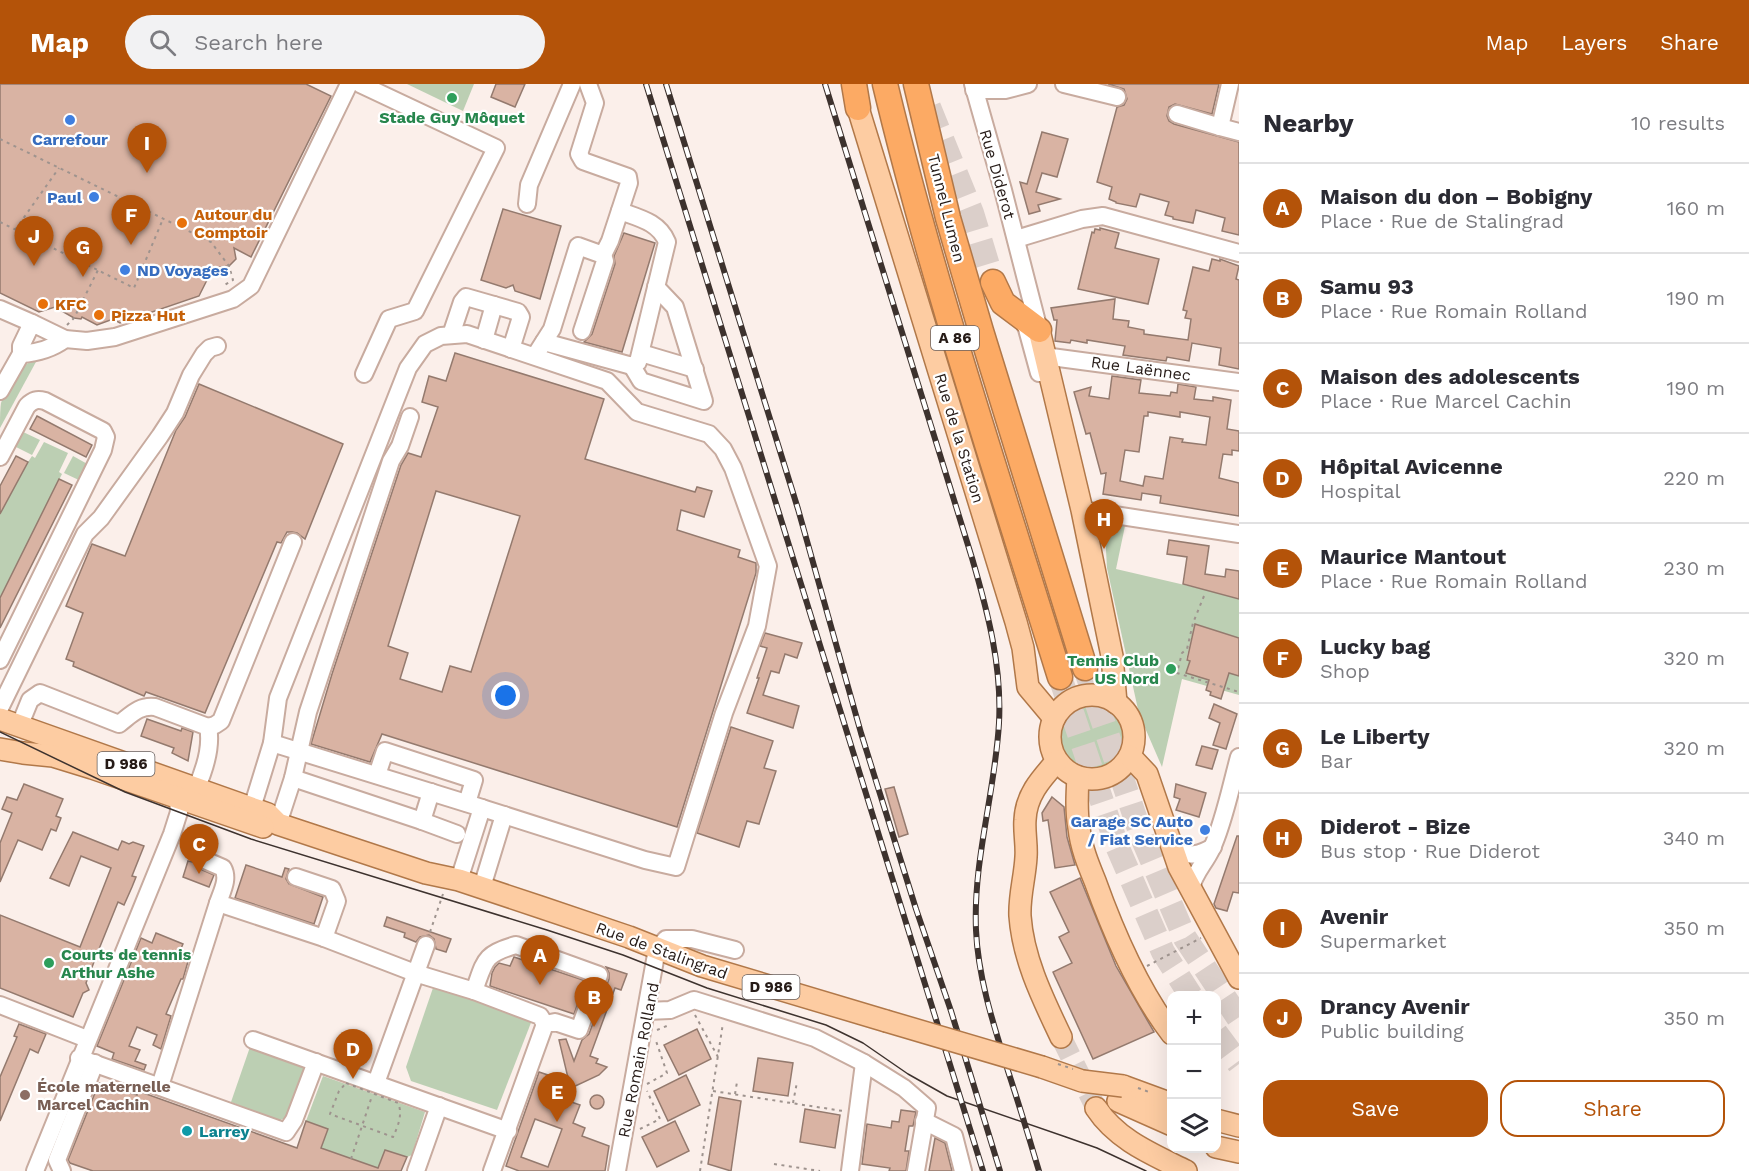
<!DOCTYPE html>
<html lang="en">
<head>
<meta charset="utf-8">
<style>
	body { margin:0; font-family:"Work Sans",sans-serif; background:#f2f2f3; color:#2b2b33 }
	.controls { position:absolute; right:18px; bottom:18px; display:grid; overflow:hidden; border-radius:12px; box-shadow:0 6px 24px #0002 }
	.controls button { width:54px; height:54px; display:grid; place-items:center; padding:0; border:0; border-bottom:2px solid #e1e1e2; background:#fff; color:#2b2b33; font:30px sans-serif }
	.you { position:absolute; left:506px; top:612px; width:21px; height:21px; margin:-15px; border:4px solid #fff; border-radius:50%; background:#1a73e8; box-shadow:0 0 0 9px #1a73e833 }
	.badge { display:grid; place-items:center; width:39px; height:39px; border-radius:50%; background:#b45309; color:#fff; font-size:20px; font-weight:700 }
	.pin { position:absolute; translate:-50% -50px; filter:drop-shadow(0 2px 3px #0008) }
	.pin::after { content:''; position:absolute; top:32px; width:21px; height:18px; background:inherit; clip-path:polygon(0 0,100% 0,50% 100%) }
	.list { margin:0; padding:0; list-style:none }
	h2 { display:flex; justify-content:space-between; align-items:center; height:78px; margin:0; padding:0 24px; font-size:26px }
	h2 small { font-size:20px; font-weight:400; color:#7c7c81 }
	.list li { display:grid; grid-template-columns:39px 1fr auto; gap:18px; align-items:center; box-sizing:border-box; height:90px; padding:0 24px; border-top:2px solid #e1e1e2 }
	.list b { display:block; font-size:22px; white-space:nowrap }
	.list p { margin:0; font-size:20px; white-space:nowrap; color:#7c7c81 }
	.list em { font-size:20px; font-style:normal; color:#7c7c81 }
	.actions { display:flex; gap:12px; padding:18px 24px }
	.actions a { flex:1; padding:14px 0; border:2px solid #b45309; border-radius:18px; text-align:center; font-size:21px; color:#b45309 }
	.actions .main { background:#b45309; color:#fff }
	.icon { flex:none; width:33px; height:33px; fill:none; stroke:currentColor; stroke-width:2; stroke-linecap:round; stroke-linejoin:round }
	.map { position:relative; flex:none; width:1239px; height:1087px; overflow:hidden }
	header { display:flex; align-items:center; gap:36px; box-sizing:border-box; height:84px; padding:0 30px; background:#b45309; color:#fff }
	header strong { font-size:28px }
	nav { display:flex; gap:33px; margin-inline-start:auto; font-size:21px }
	.search { width:420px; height:54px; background:#f2f2f3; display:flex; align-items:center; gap:15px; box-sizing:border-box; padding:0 21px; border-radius:33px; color:#7c7c81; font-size:22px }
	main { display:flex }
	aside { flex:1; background:#fff }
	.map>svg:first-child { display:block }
</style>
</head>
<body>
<header>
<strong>Map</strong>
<div class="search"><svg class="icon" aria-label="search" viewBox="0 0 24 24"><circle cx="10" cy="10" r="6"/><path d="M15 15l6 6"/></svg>Search here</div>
<nav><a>Map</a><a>Layers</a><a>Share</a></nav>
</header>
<main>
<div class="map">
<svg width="1239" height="1087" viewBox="0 0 1239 1087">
	<rect width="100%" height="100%" fill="#fbefea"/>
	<!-- green -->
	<g fill="#bccfb3">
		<polygon points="407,0 474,0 463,27"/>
		<path d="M37,276l-37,68c0,-8 0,-18 1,-25 6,-17 17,-40 36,-43z"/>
		<polygon points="21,347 40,356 32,371 14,362"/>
		<polygon points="44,358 68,369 59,388 62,390 0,514 0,430 28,378 32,372 35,374"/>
		<polygon points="73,372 91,382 83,398 64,389"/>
		<polygon points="1107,439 1125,442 1116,485 1202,505 1239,515 1239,554 1195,540 1186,576 1239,592 1239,611 1182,595 1162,683 1139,630 1107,484 1105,448 1103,444"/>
		<circle cx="1092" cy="654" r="33"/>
		<polygon points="435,898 534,931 497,1026 411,997 406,983"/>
		<polygon points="250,963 305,984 288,1033 278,1037 231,1018"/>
		<polygon points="323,992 425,1028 412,1071 407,1073 385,1066 378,1084 321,1064 328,1045 306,1037"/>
	</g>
	<!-- building -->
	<g fill="#d9b3a3" stroke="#947a6e" stroke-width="1.5" fill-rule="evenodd">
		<polygon points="0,0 306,0 331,12 251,173 234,164 236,175 229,182 213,184 199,212 120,239 113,235 97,241 82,233 81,235 74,234 55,223 39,228 0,209"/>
		<polygon points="496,0 525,0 515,23 491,13"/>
		<polygon points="1108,0 1219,0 1212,30 1175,20 1169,23 1167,32 1169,37 1174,40 1239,58 1239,151 1222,147 1225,134 1196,126 1193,139 1173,135 1173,133 1165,131 1169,118 1140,110 1136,123 1116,119 1116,118 1109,115 1112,103 1097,98 1117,23 1124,21 1127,15 1124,5"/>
		<polygon points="1042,48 1068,55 1057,93 1042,89 1036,108 1060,115 1038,121 1040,127 1029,130 1020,98 1027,100"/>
		<polygon points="503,125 561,142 540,215 515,207 513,201 506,204 481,196"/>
		<polygon points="1100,144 1119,149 1115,164 1159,175 1148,220 1078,205 1092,148 1094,149 1095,145 1100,146"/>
		<polygon points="624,149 655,159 622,268 584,258 592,250 615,180 614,172"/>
		<polygon points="1212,175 1220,177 1220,175 1239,182 1236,195 1239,196 1239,285 1219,281 1221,264 1192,259 1189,277 1167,273 1166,277 1123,271 1125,262 1087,256 1087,259 1071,256 1070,259 1055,257 1057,236 1054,236 1051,224 1115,215 1113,235 1129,237 1128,243 1144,246 1144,250 1188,256 1191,235 1185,234 1187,227 1183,226 1193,183 1209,187"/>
		<path d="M455,269l149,46 -19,60 110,33 2,-5 15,4 -8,26 -23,-7 -4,20 63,20 -2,7 18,6v10l-79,254 -295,-93 -12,28 -59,-18 21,-70 69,-209 7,-12 13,4 17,-50 -16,-5 7,-26 17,5zM436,407l84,25 -49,156 -21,-6 -8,26 -42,-13 8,-26 -20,-7z"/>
		<path d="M1112,292l29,4 -2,13 31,3 1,-4 6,1 1,-9 18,3 -2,12 19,2v-4l18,3 -4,29 12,2v20l-7,-1v5l-9,-1 -4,24 20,5v33l-79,-13 1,-7 -19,-3 -1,7 -38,-6 3,-21 -5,1 -11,-41 -4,1 -12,-42 17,-5 -2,9 20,3zM1148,328l32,5v-5l30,5 -4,28 -24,-3 1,-3 -13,-2 -7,42 -18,-3 -2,10 -23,-5 5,-31 14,2 5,-36h4z"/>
		<polygon points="199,300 343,360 305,455 297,449 292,448 287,448 281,459 277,458 205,629 146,608 144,612 73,582 74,578 66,575 83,529 66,522 92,460 125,472 176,346 185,333"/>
		<polygon points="37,332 92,361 86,373 30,345"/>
		<polygon points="16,372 28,378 0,430 0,402"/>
		<polygon points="59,395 72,401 0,544 0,514"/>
		<polygon points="1169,456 1209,462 1205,490 1225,493 1226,485 1239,487 1239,515 1183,500 1187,473 1167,470"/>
		<polygon points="1195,540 1239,554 1239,592 1229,589 1221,615 1210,611 1211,608 1206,606 1209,596 1186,589 1190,577 1187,576"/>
		<polygon points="765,549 802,559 797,574 785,570 779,589 771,587 763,611 799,622 793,644 747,629 759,594 757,594 767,564 760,562"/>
		<polygon points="1214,620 1237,630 1226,665 1213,661 1220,639 1209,634"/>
		<polygon points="147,635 181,647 182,644 193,648 188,677 172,669 174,664 141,652"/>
		<polygon points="731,643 773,657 764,684 776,687 759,740 747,737 739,763 697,749"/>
		<polygon points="1202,662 1218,666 1212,685 1196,681"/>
		<polygon points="24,700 63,715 56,732 61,734 56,747 51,745 42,766 18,756 0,798 0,759 12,729 2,725 7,713 17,716"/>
		<polygon points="1176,700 1206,709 1199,733 1176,726 1180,715 1174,713"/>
		<polygon points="894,703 908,750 899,753 885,705"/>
		<polygon points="1052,713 1064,723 1067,753 1075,781 1055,784 1048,736 1043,737 1042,729"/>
		<polygon points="73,748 118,766 122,757 129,760 133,758 144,762 132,792 136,793 132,803 124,821 118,818 97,870 86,899 89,906 83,909 73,933 0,904 0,831 80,863 111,784 81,772 69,802 50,794"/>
		<polygon points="1237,752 1239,752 1239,809 1233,808 1227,827 1216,824 1214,820"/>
		<polygon points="188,777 197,779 202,786 214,791 209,803 183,793"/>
		<polygon points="246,781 282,793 285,784 289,785 286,795 289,800 323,813 314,840 235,814"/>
		<polygon points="1080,794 1116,882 1154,948 1093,975 1053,888 1072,879 1059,853 1069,848 1050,808"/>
		<polygon points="387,833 451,855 446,868 436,865 434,855 429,851 420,853 416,858 404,853 405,849 384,842"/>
		<polygon points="156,849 183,860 179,869 189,874 183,895 181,895 166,930 171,932 161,965 153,961 157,951 137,943 129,962 140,966 135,977 146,981 144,986 112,975 114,969 97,962 141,854 152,859"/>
		<polygon points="514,873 586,897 574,930 490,902 492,889 495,883 499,879 510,882"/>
		<path d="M606,883l21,7 -6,16 -6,-2 -25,68 8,3 -2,4 11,4 -8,8 -45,21 26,9 -7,18 12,5 -3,8 27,10 -4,25h-86l-13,-5 33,-94 30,10 -10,-42 7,-1 8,22 8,-21 7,-6 20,-55v-6zM535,1035l27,10 -14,38 -27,-10z"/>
		<polygon points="19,940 46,950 38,969 30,965 0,1037 0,993 17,953 14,952"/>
		<polygon points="697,945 711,975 679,991 664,961"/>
		<polygon points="758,974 793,979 788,1012 753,1007"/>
		<polygon points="686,991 700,1021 668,1037 654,1007"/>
		<polygon points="99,999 137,1011 138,1007 297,1064 306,1037 328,1045 321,1064 378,1084 385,1066 407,1073 401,1087 93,1087 70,1079 68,1076"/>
		<circle cx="597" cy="1018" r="7"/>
		<polygon points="719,1013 741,1017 731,1087 708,1080"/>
		<polygon points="805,1025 840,1031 835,1064 800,1058"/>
		<polygon points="901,1026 916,1028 913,1042 909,1042 905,1067 909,1067 906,1087 889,1087 890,1084 862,1080 867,1040 891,1044 892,1037 899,1038"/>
		<polygon points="675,1037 689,1067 657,1083 642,1053"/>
		<polygon points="935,1054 945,1059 952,1087 929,1087"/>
	</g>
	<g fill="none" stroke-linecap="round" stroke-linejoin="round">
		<!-- major-tunnel -->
		<polyline stroke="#dbcfca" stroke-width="21" stroke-dasharray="21 10" stroke-linecap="butt" points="1061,953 1096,1024"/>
		<!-- highway-tunnel -->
		<g stroke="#dbcfca" stroke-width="24" stroke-dasharray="24 12" stroke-linecap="butt">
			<polyline points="929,23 972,129 993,198"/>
			<polyline points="1085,584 1141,751 1185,854 1239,935"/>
			<polyline points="1060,593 1117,762 1163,868 1191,912"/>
			<polyline points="1216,949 1239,980"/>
		</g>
		<defs>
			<g id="minor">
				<polyline points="360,0 496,64 415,227 389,235 364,290"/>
				<polyline points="588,0 595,19 579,70 583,77 628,93 629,99 610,157 603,171"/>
				<polyline points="973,0 1003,106 1039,246"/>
				<polyline points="1064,0 1117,13"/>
				<polyline points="1230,0 1220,43 1239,48"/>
				<polyline points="974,6 1005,6 1028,0"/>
				<polyline points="1177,30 1220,43"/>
				<polyline points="527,120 529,101 572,0"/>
				<polyline points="1016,155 1082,135 1103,132 1239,169"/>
				<polyline points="0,225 32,239"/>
				<polyline points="1022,234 1027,245 1039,289"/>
				<polyline points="451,251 462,218 466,213 518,228 521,233 511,265"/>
				<polyline points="484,256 494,221"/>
				<path d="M544,258l88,24 6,-4 29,-120c-8,-20 -28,-24 -47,-31"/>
				<polyline points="538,267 552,245 578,162 603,171 605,177 582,247"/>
				<polyline points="641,269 695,285"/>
				<path d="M21,270c15,-1 32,-6 44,-15"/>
				<polyline points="1044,272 1239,298"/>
				<polyline points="632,282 641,297 704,317 675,223 656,203"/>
				<polyline points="0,307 21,270 21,262 32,239 65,255 87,257 115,253 233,215 251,202 349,0"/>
				<path d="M0,373l27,-51c6,-6 10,-7 18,-5l58,30 3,6 -3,13 -103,210"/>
				<polyline points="1082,426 1239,450"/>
				<polyline points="0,624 85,450 101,434 160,352 175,329 191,291 204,270 210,264 217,262"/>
				<path d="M19,643l11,-27 10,-7 79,31c12,-9 20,-19 36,-17l53,20c4,19 -4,44 -12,62"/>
				<polyline points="208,643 215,641 221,637 293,458"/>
				<polyline points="272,659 278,614 408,284 425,260 441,252 467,250 607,297 637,328 709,350 723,365 733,384 768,482 757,542 724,629 676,783 645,776 482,724"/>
				<polyline points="377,691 385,667 474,696 467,719"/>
				<polyline points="293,694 422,737"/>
				<polyline points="431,708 422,737 457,750"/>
				<polyline points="252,724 272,659 482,724 459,796"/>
				<polyline points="278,740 293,694 308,628 391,377 400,362 410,333"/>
				<path d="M1175,767c16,6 23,4 38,-4"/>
				<path d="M207,777l16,7c6,11 -1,23 -5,35l106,35 91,35 59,18"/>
				<polyline points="296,793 332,805 337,817 324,854"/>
				<polyline points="482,803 504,731"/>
				<path d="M1190,806c5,-19 14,-25 22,-42 12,-26 19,-62 27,-91"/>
				<path d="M516,861l83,30 -20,55 -24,-8 -10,2 -5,-8 -66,-25c11,-30 9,-37 42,-46z"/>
				<polyline points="0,921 87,955"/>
				<polyline points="647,927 670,926 694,916 815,954 864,979 904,1004 927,1024 916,1087"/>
				<polyline points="253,956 508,1047"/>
				<polyline points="79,974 286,1048 294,1036 316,978"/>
				<polyline points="376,999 426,861"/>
				<polyline points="160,1002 218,819"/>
				<polyline points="924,1037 954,1052 963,1087"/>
				<polyline points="35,1087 172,750 179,728 178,715"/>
				<polyline points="62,1087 57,1076 95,979"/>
				<polyline points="416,1087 439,1022"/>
				<polyline points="492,1087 545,940"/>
				<polyline points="617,1087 657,865 666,855 692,855 735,866"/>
				<polyline points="850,1087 864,979"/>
			</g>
			<g id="major">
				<polyline points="858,24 1016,538 1023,564 1028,603 1054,634"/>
				<polyline points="1039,246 1082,426 1112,572 1116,619"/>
				<circle cx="1092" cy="653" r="42"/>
				<polyline points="0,635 268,730 278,740 426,789 459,796 540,823 629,853 702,882 886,937"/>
				<polyline points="0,665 23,669 53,672 92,684 263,743"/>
				<polyline points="1130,672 1147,690 1179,783 1239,894"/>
				<path d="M1057,677c-16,18 -31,34 -32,59 -1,12 2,25 1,37 -1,20 -7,39 -6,59 3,43 23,83 41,121"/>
				<path d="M1078,693c-1,17 -2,34 1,51 2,19 9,36 16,53 19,53 43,109 77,153"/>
				<polyline points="1042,983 1082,997"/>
				<polyline points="1123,1002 1172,1020"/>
				<polyline points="1118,1017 1172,1041"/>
				<path d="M1096,1024c21,32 56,46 90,63"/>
				<polyline points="1216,1036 1239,1042"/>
				<polyline points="1216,1063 1239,1068"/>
			</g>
			<g id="highway">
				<polyline points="854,0 858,24"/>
				<path d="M885,0c48,200 114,396 175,593"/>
				<polyline points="916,0 948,134 981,247 1085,584"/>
				<polyline points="993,198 1003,219 1039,246"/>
			</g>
		</defs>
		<!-- minor casing -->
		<use href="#minor" stroke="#c8ab9f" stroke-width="20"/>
		<!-- major casing -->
		<use href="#major" stroke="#b17849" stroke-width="24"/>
		<!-- highway casing -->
		<use href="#highway" stroke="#b17849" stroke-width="27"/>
		<!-- path -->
		<g stroke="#9e938e" stroke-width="2" stroke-dasharray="3 4.5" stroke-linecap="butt">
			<polyline points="0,55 211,158 229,182 233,196 223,202"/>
			<polyline points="0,138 134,204 163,135"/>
			<polyline points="15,146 59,84"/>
			<polyline points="67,241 74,234 98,186"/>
			<polyline points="1204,512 1193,539 1187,565 1182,569 1177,589 1239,608"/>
			<polyline points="430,848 443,810"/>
			<polyline points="1147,882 1201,854"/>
			<polyline points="695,931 718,973"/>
			<polyline points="657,946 669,941"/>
			<path d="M346,999l52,20c5,11 0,23 -5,34l-63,-23 9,-23z"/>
			<polyline points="647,1000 667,989 656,957"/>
			<polyline points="713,1007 843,1027"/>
			<polyline points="735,1010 737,998"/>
			<polyline points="793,1019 797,998"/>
			<polyline points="640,1045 660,1035 647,1007"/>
			<polyline points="351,1075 372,1012"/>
			<polyline points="774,1080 820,1087"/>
			<polyline points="700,1087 723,939"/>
		</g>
		<!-- minor -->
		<use href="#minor" stroke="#fff" stroke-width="16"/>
		<!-- major -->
		<use href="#major" stroke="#fdcca2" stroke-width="21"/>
		<!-- highway -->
		<use href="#highway" stroke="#fcaa64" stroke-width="24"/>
		<!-- tram -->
		<polyline stroke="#3d322e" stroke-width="1.5" points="0,648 125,708 251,755 547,846 623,871 707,904 826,941 863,959 908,990 947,1012 1066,1053 1097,1064 1146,1087"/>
		<defs>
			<g id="rail">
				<polyline points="646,0 983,1087"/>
				<polyline points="666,0 798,425 861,649 916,825 951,927 1000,1087"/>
				<path d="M825,0l147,474c16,55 30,108 27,165 -4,70 -26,137 -23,207 2,48 18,96 32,141 11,33 21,67 31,100"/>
			</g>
		</defs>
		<!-- rail casing -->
		<use href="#rail" stroke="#3d322e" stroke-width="6"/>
		<!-- rail -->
		<use href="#rail" stroke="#fff" stroke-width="4" stroke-dasharray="11" stroke-linecap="butt"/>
		<defs>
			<g id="major-bridge">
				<polyline points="886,937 1042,983"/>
				<polyline points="1082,997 1123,1002"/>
			</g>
		</defs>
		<!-- major-bridge casing -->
		<use href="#major-bridge" stroke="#b17849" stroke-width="24" stroke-linecap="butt"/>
		<!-- path-bridge -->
		<g stroke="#9e938e" stroke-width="2" stroke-dasharray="3 4.5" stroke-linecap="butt">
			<polyline points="1058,980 1073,985"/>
			<polyline points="1138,1004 1149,1008"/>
		</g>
		<!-- major-bridge -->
		<use href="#major-bridge" stroke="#fdcca2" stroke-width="21"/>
	</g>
	<!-- markers -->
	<g fill="#2e9e5b" stroke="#fff" stroke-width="2">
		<circle cx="452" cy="14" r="6"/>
		<circle cx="1171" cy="585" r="6"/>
		<circle cx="49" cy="879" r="6"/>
	</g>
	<g fill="#3f7fe0" stroke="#fff" stroke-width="2">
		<circle cx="70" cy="36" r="6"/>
		<circle cx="94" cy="113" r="6"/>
		<circle cx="125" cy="186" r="6"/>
		<circle cx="1205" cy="746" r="6"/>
	</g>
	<g fill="#e8710a" stroke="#fff" stroke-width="2">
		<circle cx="182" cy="139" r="6"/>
		<circle cx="43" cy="220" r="6"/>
		<circle cx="99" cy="231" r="6"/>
	</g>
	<circle fill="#8d6e63" stroke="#fff" stroke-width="2" cx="25" cy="1011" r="6"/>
	<circle fill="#0f9aa8" stroke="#fff" stroke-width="2" cx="187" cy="1047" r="6"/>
	<g text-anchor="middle" stroke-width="4.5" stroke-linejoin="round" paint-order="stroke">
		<!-- shield labels -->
		<g fill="#fff" stroke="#675f5d" stroke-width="1.5">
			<rect x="931" y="242" width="48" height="24" rx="4.5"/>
			<rect x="97.5" y="668" width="57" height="24" rx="4.5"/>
			<rect x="742.5" y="891" width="57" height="24" rx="4.5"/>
		</g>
		<g font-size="15" font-weight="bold" fill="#261b17">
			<text x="955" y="259">A 86</text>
			<text x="126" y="685">D 986</text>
			<text x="771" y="908">D 986</text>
		</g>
		<!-- leisure labels -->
		<g font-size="16" font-weight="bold" fill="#27864d" stroke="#fff">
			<text x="452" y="39">Stade Guy Môquet</text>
			<text x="1159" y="582" text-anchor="end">Tennis Club<tspan x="1159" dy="18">US Nord</tspan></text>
			<text x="61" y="876" text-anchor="start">Courts de tennis<tspan x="61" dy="18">Arthur Ashe</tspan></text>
		</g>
		<!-- shop labels -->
		<g font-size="16" font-weight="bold" fill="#366cbe" stroke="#fff" text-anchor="end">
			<text x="70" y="61" text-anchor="middle">Carrefour</text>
			<text x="82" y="119">Paul</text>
			<text x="137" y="192" text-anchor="start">ND Voyages</text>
			<text x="1193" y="743">Garage SC Auto<tspan x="1193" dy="18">/ Fiat Service</tspan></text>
		</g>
		<!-- street labels -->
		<g font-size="16" fill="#261b17" stroke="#fff">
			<text transform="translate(998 90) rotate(74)" y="6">Rue Diderot</text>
			<text transform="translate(947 124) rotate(76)" y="6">Tunnel Lumen</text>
			<text transform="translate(1141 284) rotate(8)" y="6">Rue Laënnec</text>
			<text transform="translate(960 354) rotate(73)" y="6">Rue de la Station</text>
			<text transform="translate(662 866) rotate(20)" y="6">Rue de Stalingrad</text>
			<text transform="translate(638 976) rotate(-79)" y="6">Rue Romain Rolland</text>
		</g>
		<!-- food labels -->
		<g font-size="16" font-weight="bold" fill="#c56008" stroke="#fff" text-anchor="start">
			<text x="194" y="136">Autour du<tspan x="194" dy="18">Comptoir</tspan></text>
			<text x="55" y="226">KFC</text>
			<text x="111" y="237">Pizza Hut</text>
		</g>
		<!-- education labels -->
		<g font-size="16" font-weight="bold" fill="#785e54" stroke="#fff" text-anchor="start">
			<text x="37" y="1008">École maternelle<tspan x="37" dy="18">Marcel Cachin</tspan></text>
		</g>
		<!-- culture labels -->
		<g font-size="16" font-weight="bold" fill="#0d838f" stroke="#fff" text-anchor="start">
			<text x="199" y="1053">Larrey</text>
		</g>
	</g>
</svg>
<div class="controls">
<button>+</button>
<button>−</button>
<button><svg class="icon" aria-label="layers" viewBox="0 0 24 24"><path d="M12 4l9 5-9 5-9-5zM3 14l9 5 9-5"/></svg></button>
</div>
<div class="you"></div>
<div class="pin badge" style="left:540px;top:901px">A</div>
<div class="pin badge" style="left:594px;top:943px">B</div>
<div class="pin badge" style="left:199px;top:790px">C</div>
<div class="pin badge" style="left:353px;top:995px">D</div>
<div class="pin badge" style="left:557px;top:1038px">E</div>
<div class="pin badge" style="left:131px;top:161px">F</div>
<div class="pin badge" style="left:83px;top:193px">G</div>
<div class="pin badge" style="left:1104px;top:465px">H</div>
<div class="pin badge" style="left:147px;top:89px">I</div>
<div class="pin badge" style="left:34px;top:182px">J</div>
</div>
<aside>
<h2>Nearby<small>10 results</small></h2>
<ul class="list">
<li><span class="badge">A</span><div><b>Maison du don – Bobigny</b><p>Place · Rue de Stalingrad</p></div><em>160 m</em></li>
<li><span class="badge">B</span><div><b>Samu 93</b><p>Place · Rue Romain Rolland</p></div><em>190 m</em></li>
<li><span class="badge">C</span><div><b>Maison des adolescents</b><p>Place · Rue Marcel Cachin</p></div><em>190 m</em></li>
<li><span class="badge">D</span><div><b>Hôpital Avicenne</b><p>Hospital</p></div><em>220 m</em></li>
<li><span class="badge">E</span><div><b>Maurice Mantout</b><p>Place · Rue Romain Rolland</p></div><em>230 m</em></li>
<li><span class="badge">F</span><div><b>Lucky bag</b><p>Shop</p></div><em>320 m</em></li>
<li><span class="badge">G</span><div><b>Le Liberty</b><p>Bar</p></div><em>320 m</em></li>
<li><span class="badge">H</span><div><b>Diderot - Bize</b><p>Bus stop · Rue Diderot</p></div><em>340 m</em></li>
<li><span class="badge">I</span><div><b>Avenir</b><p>Supermarket</p></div><em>350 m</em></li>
<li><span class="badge">J</span><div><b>Drancy Avenir</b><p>Public building</p></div><em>350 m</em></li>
</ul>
<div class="actions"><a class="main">Save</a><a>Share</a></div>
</aside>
</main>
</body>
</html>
